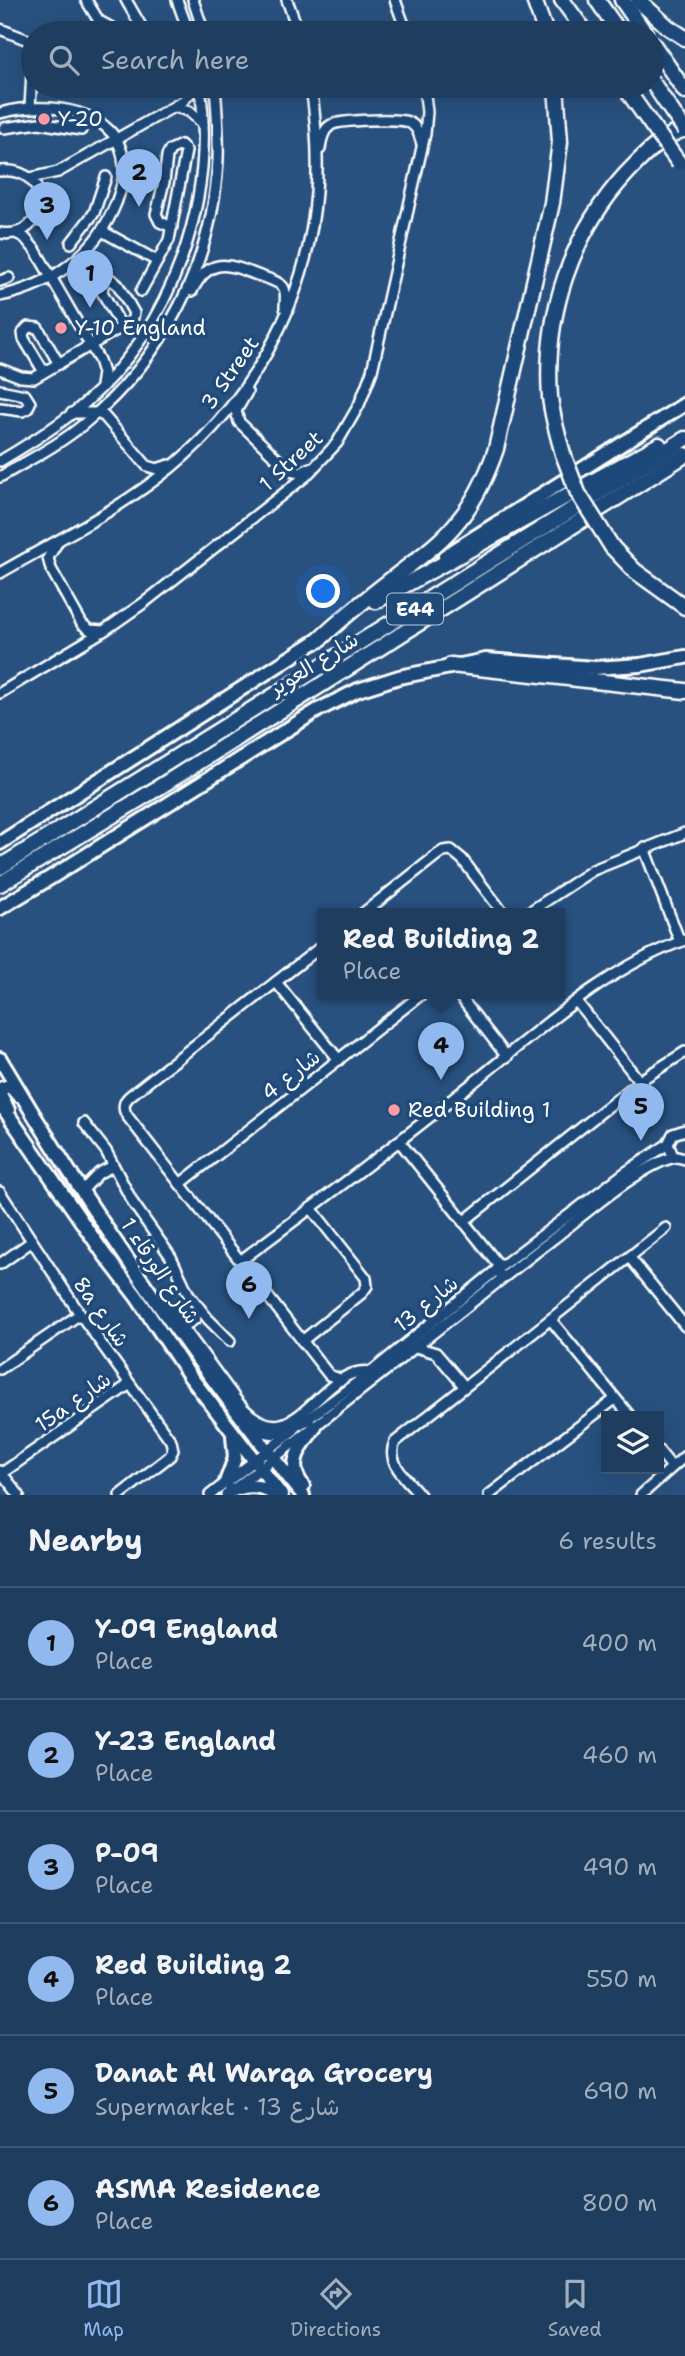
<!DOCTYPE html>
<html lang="en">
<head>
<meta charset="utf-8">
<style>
	body { margin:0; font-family:"Shantell Sans","Playpen Sans Arabic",sans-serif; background:#2b4868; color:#f1f3f6 }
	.controls { position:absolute; right:21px; bottom:21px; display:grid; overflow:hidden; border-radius:0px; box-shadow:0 7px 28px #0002 }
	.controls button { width:63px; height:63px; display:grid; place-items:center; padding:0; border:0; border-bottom:2px solid #3c5674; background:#1e3d5f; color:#f1f3f6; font:35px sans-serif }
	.you { position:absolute; left:324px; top:592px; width:24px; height:24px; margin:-18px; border:5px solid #fff; border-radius:50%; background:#1a73e8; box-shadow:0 0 0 10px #1a73e833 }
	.badge { display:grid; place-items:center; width:46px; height:46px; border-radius:50%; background:#90b9f0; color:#111; font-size:23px; font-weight:700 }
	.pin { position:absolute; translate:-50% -58px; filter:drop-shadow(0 2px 4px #0008) }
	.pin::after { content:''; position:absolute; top:37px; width:24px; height:21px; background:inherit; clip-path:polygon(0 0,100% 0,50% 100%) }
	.popup { position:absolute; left:317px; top:908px; width:248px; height:91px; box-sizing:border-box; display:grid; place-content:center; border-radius:0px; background:#1e3d5f; filter:drop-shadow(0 2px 5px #0005); font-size:23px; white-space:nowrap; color:#a1aebd }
	.popup b { font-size:26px; color:#f1f3f6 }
	.popup::after { content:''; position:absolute; left:50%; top:100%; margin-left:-14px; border:14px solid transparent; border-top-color:#1e3d5f }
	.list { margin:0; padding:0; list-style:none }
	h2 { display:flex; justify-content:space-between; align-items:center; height:91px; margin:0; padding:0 28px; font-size:30px }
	h2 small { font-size:23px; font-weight:400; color:#a1aebd }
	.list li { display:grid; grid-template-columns:46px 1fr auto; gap:21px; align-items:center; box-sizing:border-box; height:112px; padding:0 28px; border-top:2px solid #3c5674 }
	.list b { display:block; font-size:26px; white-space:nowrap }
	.list p { margin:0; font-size:23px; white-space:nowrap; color:#a1aebd }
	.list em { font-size:23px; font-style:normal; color:#a1aebd }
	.icon { flex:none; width:38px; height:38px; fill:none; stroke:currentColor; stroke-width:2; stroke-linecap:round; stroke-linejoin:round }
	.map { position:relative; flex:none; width:685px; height:1495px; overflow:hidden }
	.search { position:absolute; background:#1e3d5f; box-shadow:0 7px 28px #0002; left:21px; right:21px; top:21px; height:77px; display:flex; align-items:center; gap:18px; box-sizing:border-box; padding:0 24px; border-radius:38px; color:#a1aebd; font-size:26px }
	.sheet { height:763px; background:#1e3d5f }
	nav { display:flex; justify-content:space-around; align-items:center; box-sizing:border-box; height:98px; border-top:2px solid #3c5674; background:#1e3d5f; font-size:19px; color:#a1aebd }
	nav a { display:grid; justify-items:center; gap:4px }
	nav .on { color:#90b9f0 }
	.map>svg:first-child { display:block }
</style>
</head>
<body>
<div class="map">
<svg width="685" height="1495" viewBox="0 0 685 1495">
	<rect width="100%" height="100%" fill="#28517f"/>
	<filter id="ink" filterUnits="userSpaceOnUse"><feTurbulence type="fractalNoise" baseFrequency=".0143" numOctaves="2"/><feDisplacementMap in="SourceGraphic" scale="14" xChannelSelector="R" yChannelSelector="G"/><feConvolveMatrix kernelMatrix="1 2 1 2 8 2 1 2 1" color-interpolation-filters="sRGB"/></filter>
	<g filter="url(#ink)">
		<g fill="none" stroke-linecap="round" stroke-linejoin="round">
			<defs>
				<g id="minor">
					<polyline points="86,0 99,21 121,33"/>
					<polyline points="126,0 141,26 140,33"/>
					<polyline points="177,0 189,33"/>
					<polyline points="193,0 204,33"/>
					<polyline points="287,0 299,33"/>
					<polyline points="395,0 407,33"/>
					<polyline points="0,29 33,42"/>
					<polyline points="126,86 138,86"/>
					<polyline points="175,107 189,111 203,124"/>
					<polyline points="30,108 33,53"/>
					<path d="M0,113c44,-12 122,-7 124,54 1,12 -4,25 -8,36 -20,50 -63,82 -116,93"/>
					<polyline points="4,128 39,123 81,130"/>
					<path d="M320,149c1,-10 3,-19 11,-24 9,-5 68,-7 77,-3 10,4 11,13 14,22"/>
					<path d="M0,171c55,-6 50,70 0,62"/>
					<polyline points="30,178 58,172 182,102 197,86"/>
					<polyline points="102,231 157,261"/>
					<polyline points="16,233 25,238 36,251 99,360 103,373 101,386"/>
					<polyline points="71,243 94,213 106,177"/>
					<polyline points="0,281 9,278"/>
					<polyline points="141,291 169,240 186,151 181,145 170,150 167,156 164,182 156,214 160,222 172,227"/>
					<path d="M192,291c17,-34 35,-28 65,-16 8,3 20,5 26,12 4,5 2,14 2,21"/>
					<polyline points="0,369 21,377 34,378 132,321 134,313 118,285 112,280 106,281 103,285 102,292 122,327"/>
					<polyline points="44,372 24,339 23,333 28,327 38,328 59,364"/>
					<polyline points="0,390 25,395 30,403 27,409 22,411 0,408"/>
					<polyline points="247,392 236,411 239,422 290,471 300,473 310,468"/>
					<polyline points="72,413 97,413 104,416 147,466 157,469 169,465"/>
					<path d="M0,461c29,-17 58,-35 84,-57 89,-78 132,-202 116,-318"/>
					<path d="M0,477c29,-17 59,-32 85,-54 79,-65 128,-160 133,-263 1,-25 -1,-49 -3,-74"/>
					<polyline points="57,543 48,558 51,569 82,624 90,630 103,631"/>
					<path d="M0,573c52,-30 107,-57 155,-93 91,-68 153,-174 161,-288 3,-35 0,-71 -5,-106"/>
					<polyline points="0,693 105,630 145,602 306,476 337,443 359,405 372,371 425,134 427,112 424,86"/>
					<polyline points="644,848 680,942"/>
					<polyline points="362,914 437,855 443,851 451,850 462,859 504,914"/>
					<polyline points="526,914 593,870 685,833"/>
					<path d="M322,946l-191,149c-8,6 -9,14 -3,22l201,258 13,5"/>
					<polyline points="276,982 339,1060"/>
					<polyline points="458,994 507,1057"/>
					<polyline points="577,1002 640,1082"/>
					<polyline points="84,1123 106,1151 133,1203 171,1257 188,1293 208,1319 230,1341"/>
					<polyline points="685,1130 673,1134 668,1144 673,1156 685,1159"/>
					<polyline points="399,1141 497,1263 499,1273"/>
					<polyline points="180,1184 422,994"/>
					<polyline points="83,1190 99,1173 113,1166"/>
					<polyline points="0,1192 80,1314 171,1441 173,1450 170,1456 120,1495"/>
					<polyline points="463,1222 644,1078 685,1052"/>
					<polyline points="630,1258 685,1326"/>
					<path d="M240,1261c77,-57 154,-115 229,-175 66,-52 136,-118 216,-146"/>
					<polyline points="0,1264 31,1242"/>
					<path d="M165,1303l72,98c58,70 82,-38 134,-29"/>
					<polyline points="551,1320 630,1416"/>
					<polyline points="183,1327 195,1319 199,1308"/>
					<polyline points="302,1341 362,1293 367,1286 366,1278 311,1208"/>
					<polyline points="416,1347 436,1353 464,1386"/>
					<polyline points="0,1369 80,1314"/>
					<polyline points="305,1421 371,1372 499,1268 623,1174 668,1144"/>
					<polyline points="659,1451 672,1467"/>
					<polyline points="0,1471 19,1495"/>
					<polyline points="2,1473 130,1384"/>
					<polyline points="210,1495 294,1430"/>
					<path d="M226,1495c110,-84 217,-171 327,-256 27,-21 91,-77 123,-82"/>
					<path d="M420,1495c-12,-15 -35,-32 -25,-53l271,-214"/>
					<polyline points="489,1495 615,1399"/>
					<polyline points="641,1495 685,1456"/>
				</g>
				<g id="major">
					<polyline points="445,556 685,404"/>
					<polyline points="0,843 324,636"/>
					<polyline points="0,908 50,878 318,710 358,690 399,677 486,660 595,668 640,665 685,657"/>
					<path d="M0,1059c90,152 191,299 303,436"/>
					<polyline points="0,1103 104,1254 137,1297 189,1375 281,1495"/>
					<polyline points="8,1110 0,1094 2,1088 10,1086 18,1095"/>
					<path d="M248,1423c15,9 29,13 44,4 6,-4 9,-6 16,-8"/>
					<polyline points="226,1482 235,1458 233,1436"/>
					<path d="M303,1486c-18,-22 -2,-40 12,-59"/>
					<path d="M231,1491c15,-6 30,-8 43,4"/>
				</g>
				<g id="highway">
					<polyline points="534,0 546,33"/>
					<polyline points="562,0 586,33"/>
					<polyline points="597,0 620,33"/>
					<polyline points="622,0 645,33"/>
					<polyline points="638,0 668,27 685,38"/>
					<polyline points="652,43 685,91"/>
					<polyline points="652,82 673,113"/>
					<polyline points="624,86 653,127"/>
					<path d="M563,454c-5,-18 -11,-38 -13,-57 -6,-82 21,-163 76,-223 16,-17 36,-38 59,-45"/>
					<polyline points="612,547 635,571 685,607"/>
					<polyline points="376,601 659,445"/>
					<path d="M318,641c24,-23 49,-43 75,-63 23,-18 47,-34 65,-57 18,-21 29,-46 38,-72l56,-246 8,-61 -4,-56"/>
					<polyline points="451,665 685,691"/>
					<polyline points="0,867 685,439"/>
					<polyline points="0,884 153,791 685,455"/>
				</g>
			</defs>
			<!-- minor casing -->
			<use href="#minor" stroke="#fff" stroke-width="14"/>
			<!-- major casing -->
			<use href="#major" stroke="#fff" stroke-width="18"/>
			<!-- highway casing -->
			<use href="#highway" stroke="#fff" stroke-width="19"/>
			<!-- minor -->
			<use href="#minor" stroke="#1f4a7a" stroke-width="9"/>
			<!-- major -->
			<use href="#major" stroke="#1f4a7a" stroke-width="12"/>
			<!-- highway -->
			<use href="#highway" stroke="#1f4a7a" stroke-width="14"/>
			<defs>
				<g id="highway-bridge">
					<polyline points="673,113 685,130"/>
					<polyline points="653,127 679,163"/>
					<polyline points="563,454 578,493 612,547"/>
				</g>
			</defs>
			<!-- highway-bridge casing -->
			<use href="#highway-bridge" stroke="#fff" stroke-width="19" stroke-linecap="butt"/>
			<!-- highway-bridge -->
			<use href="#highway-bridge" stroke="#1f4a7a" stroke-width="14"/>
		</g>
	</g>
	<!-- markers -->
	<g fill="#ff9aa2" stroke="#1f4a7a" stroke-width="2.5">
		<circle cx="44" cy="119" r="7"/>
		<circle cx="61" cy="328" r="7"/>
		<circle cx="394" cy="1110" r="7"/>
	</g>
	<g text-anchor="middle" stroke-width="7" stroke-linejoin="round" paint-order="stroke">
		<!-- shield labels -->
		<rect fill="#1f4a7a" stroke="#bcc9d7" stroke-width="2" x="387" y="593.5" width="56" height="31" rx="5"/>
		<g font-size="19" font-weight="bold" fill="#fff">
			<text x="415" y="616">E44</text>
		</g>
		<!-- poi labels -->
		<g font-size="21" fill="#fff" stroke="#1f4a7a" text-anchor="start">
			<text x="58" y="126">Y-20</text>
			<text x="75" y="335">Y-10 England</text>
			<text x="408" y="1117">Red Building 1</text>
		</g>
		<!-- street labels -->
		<g font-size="21" fill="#fff" stroke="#1f4a7a">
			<text transform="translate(230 373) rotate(-55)" y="7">3 Street</text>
			<text transform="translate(291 461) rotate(-43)" y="7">1 Street</text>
			<text transform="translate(314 664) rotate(-32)" y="7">شارع العوير</text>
			<text transform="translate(291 1075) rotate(-38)" y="7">شارع 4</text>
			<text transform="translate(160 1271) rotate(56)" y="7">شارع الورقاء 1</text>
			<text transform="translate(426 1304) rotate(-39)" y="7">شارع 13</text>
			<text transform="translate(101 1312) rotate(55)" y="7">8a شارع</text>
			<text transform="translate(73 1402) rotate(-35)" y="7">15a شارع</text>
		</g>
	</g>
</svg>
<div class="controls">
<button><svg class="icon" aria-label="layers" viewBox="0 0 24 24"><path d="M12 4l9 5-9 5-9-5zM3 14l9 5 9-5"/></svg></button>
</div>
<div class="you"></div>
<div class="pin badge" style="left:90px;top:308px">1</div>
<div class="pin badge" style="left:139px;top:207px">2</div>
<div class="pin badge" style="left:47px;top:240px">3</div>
<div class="pin badge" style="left:441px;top:1080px">4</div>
<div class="popup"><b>Red Building 2</b>Place</div>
<div class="pin badge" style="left:641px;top:1141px">5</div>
<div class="pin badge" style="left:249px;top:1319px">6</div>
<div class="search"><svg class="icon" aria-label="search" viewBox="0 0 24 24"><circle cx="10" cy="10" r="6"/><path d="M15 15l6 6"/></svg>Search here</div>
</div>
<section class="sheet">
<h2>Nearby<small>6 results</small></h2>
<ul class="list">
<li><span class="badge">1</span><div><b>Y-09 England</b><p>Place</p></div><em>400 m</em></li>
<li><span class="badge">2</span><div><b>Y-23 England</b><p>Place</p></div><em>460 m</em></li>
<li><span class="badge">3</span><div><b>P-09</b><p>Place</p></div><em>490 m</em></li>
<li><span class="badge">4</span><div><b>Red Building 2</b><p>Place</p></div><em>550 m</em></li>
<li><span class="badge">5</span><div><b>Danat Al Warqa Grocery</b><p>Supermarket · شارع 13</p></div><em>690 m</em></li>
<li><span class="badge">6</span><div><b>ASMA Residence</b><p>Place</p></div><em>800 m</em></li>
</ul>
</section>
<nav>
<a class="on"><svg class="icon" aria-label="map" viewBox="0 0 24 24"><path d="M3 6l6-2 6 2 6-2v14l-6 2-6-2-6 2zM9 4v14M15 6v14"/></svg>Map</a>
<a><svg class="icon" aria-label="directions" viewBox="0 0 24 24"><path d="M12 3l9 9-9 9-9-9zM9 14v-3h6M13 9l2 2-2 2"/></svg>Directions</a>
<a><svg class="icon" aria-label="saved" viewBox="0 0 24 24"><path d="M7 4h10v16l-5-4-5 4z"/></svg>Saved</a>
</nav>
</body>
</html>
